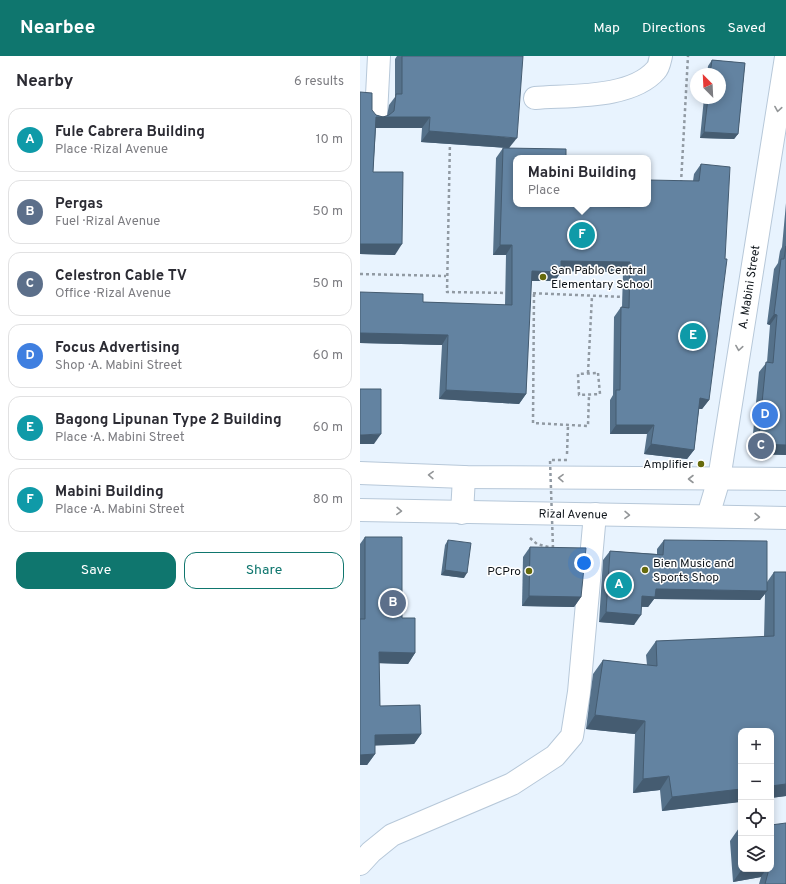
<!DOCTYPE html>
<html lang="en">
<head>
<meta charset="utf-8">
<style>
	body { margin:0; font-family:Overpass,sans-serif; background:#f2f2f3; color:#2b2b33 }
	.controls { position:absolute; right:12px; bottom:12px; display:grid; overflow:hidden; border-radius:8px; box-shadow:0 2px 10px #0003 }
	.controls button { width:36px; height:36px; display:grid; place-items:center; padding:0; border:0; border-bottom:1px solid #e1e1e2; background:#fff; color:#2b2b33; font:20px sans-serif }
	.compass { position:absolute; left:330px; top:12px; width:36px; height:36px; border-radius:50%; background:#fff; box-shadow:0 2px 10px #0003; rotate:336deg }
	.you { position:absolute; left:224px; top:507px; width:14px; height:14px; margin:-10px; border:3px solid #fff; border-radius:50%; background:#1a73e8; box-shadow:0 0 0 6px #1a73e833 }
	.badge { display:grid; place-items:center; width:26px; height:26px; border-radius:50%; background:#0f766e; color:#fff; font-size:13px; font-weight:700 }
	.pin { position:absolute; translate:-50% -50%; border:2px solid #fff; box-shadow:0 1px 4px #0006 }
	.popup { position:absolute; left:153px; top:99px; width:138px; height:52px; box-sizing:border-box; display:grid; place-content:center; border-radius:8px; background:#fff; filter:drop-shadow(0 1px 3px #0005); font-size:13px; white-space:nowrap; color:#7c7c81 }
	.popup b { font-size:15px; color:#2b2b33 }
	.popup::after { content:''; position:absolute; left:50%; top:100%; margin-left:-8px; border:8px solid transparent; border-top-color:#fff }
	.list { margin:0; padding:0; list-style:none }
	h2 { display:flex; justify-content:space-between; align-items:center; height:52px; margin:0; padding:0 16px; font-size:17px }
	h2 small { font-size:13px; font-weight:400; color:#7c7c81 }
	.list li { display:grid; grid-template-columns:26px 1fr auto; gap:12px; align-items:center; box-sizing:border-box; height:64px; margin:0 8px 8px; padding:0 8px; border:1px solid #e1e1e2; border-radius:12px }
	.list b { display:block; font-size:15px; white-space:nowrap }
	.list p { margin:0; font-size:13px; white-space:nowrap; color:#7c7c81 }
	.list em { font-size:13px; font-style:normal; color:#7c7c81 }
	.actions { display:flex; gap:8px; padding:12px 16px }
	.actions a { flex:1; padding:9px 0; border:1px solid #0f766e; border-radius:12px; text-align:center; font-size:14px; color:#0f766e }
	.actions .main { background:#0f766e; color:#fff }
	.icon { flex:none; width:22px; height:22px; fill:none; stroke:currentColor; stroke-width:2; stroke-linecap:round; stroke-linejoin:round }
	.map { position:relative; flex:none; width:426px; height:828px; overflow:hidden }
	header { display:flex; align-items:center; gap:24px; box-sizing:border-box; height:56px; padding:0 20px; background:#0f766e; color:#fff }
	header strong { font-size:19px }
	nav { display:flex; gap:22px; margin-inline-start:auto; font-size:14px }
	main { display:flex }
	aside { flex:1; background:#fff }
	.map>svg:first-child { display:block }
</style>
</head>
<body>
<header>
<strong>Nearbee</strong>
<nav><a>Map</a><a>Directions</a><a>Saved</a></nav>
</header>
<main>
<aside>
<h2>Nearby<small>6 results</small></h2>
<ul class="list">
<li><span class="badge" style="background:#0f9aa8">A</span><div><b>Fule Cabrera Building</b><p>Place · Rizal Avenue</p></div><em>10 m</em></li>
<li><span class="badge" style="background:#5c6f8a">B</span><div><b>Pergas</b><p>Fuel · Rizal Avenue</p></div><em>50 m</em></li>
<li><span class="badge" style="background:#5c6f8a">C</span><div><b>Celestron Cable TV</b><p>Office · Rizal Avenue</p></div><em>50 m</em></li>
<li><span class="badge" style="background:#3f7fe0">D</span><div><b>Focus Advertising</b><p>Shop · A. Mabini Street</p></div><em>60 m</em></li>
<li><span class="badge" style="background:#0f9aa8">E</span><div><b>Bagong Lipunan Type 2 Building</b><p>Place · A. Mabini Street</p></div><em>60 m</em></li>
<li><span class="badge" style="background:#0f9aa8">F</span><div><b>Mabini Building</b><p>Place · A. Mabini Street</p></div><em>80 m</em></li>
</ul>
<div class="actions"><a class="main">Save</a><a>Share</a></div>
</aside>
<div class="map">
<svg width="426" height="828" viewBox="0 0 426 828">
	<rect width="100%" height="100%" fill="#e8f3fe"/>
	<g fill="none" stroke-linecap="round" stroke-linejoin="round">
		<defs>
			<g id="minor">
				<path d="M175,42c35,-3 96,1 121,-28 3,-3 4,-10 5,-14"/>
				<polyline points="16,59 19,0"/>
				<polyline points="348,460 359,423 426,1"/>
				<polyline points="0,808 11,796 32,779 152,728 195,700 212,680 219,636 235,458"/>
			</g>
			<g id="major">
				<polyline points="0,417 104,421 426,423"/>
				<polyline points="0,454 426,462"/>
				<polyline points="102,457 104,421"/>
			</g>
		</defs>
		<!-- minor casing -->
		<use href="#minor" stroke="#b7c8d9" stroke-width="24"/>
		<!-- major casing -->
		<use href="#major" stroke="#b7c8d9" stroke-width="24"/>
		<!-- path -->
		<g stroke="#919aa3" stroke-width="2.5" stroke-dasharray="3 3" stroke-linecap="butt">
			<polyline points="90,85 87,236 148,237"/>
			<polyline points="321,127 328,0"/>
			<polyline points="0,218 86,220"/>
			<polyline points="167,237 264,241"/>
			<polyline points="174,238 173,367 228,370 229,339"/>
			<polyline points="228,317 232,240"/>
			<polygon points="238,317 240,338 219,339 218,318"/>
			<polyline points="207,398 208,369"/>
			<polyline points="170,482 177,488 192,492"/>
		</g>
		<!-- minor -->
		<use href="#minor" stroke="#fff" stroke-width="22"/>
		<!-- major -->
		<use href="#major" stroke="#fff" stroke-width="22"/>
		<!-- path-bridge -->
		<polyline stroke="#919aa3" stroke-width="2.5" stroke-dasharray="3 3" stroke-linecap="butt" points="193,492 190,404 207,404"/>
	</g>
	<!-- wall -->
	<g fill="#55718a">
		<polygon points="37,0 42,0 150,92 205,150 264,151 264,148 288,148 333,125 334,118 341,108 349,344 342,353 339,353 334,394 327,403 284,398 287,378 250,378 250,344 253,339 254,261 261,251 262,251 263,216 201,215 195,225 171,225 166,338 159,348 79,343 82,289 0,287 0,236 63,246 145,249 146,199 133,199 136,102 143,92 147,92 61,86 62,72 16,72 13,116 35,199 0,198 16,59 23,61 27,60 29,49 35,41 35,3"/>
		<polygon points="352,4 385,7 378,78 374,83 340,82 344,42 360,42 360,18 347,18 348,10"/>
		<polygon points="426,147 426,399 391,398 399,316 407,306 410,269 407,268 414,213 418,207 420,195 422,191"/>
		<polygon points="5,481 42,562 55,597 48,608 19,607 20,650 61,678 54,688 15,689 15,698 7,709 0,709 0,488"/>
		<polygon points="88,484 104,522 81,519 85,489"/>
		<polygon points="304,484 407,526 414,516 426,740 302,755 300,734 273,737 275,678 226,673 233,618 243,604 287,609 286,599 296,585 404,581 405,538 400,544 294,543 288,551 281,551 274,569 239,566 243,504 250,495 297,498 297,493"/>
		<polygon points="170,491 221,541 214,551 162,550 163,501"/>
		<polygon points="379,772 381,772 381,813 411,813 426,828 399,828 401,821 373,826 370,785"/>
	</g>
	<!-- shaded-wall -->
	<g fill="#455c71">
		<polygon points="16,61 70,61 62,72 9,72"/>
		<polygon points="69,75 157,82 149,92 61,86"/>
		<polygon points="344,76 378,78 374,83 340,82"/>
		<polygon points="0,188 42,188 35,199 0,198"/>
		<polygon points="140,189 152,189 146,199 133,199"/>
		<polygon points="201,205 270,206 263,216 194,215"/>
		<polygon points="172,215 201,216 195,225 165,225"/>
		<polygon points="414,258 417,259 410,269 407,268"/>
		<polygon points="0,277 88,279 82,289 0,287"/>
		<polygon points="86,334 166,338 159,348 79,343"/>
		<polygon points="340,342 349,344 342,353 333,352"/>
		<polygon points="256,369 294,369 287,378 250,378"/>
		<polygon points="21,378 14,388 0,388 0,379"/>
		<polygon points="291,388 334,394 327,403 284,398"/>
		<polygon points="398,388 426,389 426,399 391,398"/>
		<polygon points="85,514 107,517 104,522 81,519"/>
		<polygon points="296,533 407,535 400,544 294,543 288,551 275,550 282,540"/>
		<polygon points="169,540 221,541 214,551 162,550"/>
		<polygon points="246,556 281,559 274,569 239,566"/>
		<polygon points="19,596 55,597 48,608 12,607"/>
		<polygon points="235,659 285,665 275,678 226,673"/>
		<polygon points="61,678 54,688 7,690 15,679"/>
		<polygon points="15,698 7,709 0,709 0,699"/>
		<polygon points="309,720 300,734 273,737 283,723"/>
		<polygon points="426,728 426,740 411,742 411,730"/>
		<polygon points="381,733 381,746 302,755 312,741"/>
		<polygon points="382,813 406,813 401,821 373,826"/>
	</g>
	<!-- building -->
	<g fill="#6383a1" stroke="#455c71">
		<polygon points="42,0 163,0 157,82 69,75 70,61 16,61 13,116 43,116 42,188 0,188 0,36 12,37 12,54 16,59 23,61 29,59 34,55 36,38 42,38"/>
		<polygon points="352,4 385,7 378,78 344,76 348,42 360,42 360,18 350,18"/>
		<polygon points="143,92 206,93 206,102 156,102 156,148 205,148 205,150 270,151 270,148 288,148 288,124 339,125 341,108 370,111 365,203 367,203 349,344 340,342 334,394 291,388 294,369 256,369 256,334 260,334 261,251 269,252 270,206 201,205 201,216 172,215 166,338 86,334 88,279 0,277 0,236 63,238 63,246 152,249 152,189 140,189"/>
		<polygon points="426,190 426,389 398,388 406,306 413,307 417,259 414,258 421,203 424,203"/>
		<polygon points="0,333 21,333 21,378 0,379"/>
		<polygon points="5,481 42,481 42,562 55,562 55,597 19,596 20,650 60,649 61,678 15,679 15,698 0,699 0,563 5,563"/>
		<polygon points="88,484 111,487 107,517 85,514"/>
		<polygon points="304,484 407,485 407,535 296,533 295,541 282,540 281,559 246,556 250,495 303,499"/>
		<polygon points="170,491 226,492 221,541 169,540"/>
		<polygon points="414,516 426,516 426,728 411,730 411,675 381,675 381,733 312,741 309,720 283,723 285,665 235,659 243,604 297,610 296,585 414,580"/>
		<polygon points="426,767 426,828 405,828 409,813 411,813 411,769"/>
		<polygon points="379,772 381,772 381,794"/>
	</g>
	<!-- one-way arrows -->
	<defs><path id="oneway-chevron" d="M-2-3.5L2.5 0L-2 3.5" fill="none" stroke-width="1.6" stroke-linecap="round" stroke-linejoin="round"/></defs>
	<g stroke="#939698">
		<use href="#oneway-chevron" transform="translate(418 53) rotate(99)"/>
		<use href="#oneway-chevron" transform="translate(379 292) rotate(99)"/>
		<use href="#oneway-chevron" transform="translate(71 419) rotate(-178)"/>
		<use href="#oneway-chevron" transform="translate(201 422) rotate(-179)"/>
		<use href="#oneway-chevron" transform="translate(331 423) rotate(-180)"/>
		<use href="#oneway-chevron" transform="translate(39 455) rotate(2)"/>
		<use href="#oneway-chevron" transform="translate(267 459) rotate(1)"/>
		<use href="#oneway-chevron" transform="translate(397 461) rotate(1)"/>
	</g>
	<!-- markers -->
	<g fill="#666a0c" stroke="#fff" stroke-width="1.5">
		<circle cx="183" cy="221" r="4"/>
		<circle cx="341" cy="408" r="4"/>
		<circle cx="285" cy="514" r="4"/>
		<circle cx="169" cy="515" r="4"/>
	</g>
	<g text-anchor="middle" stroke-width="3" stroke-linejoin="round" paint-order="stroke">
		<!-- poi labels -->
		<g font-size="12" fill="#0f151b" stroke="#fff" text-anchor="start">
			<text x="191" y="218">San Pablo Central<tspan x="191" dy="14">Elementary School</tspan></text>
			<text x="333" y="412" text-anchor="end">Amplifier</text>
			<text x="293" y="511">Bien Music and<tspan x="293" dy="14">Sports Shop</tspan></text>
			<text x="161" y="519" text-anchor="end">PCPro</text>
		</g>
		<!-- street labels -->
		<g font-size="12" fill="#0f151b" stroke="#fff">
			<text transform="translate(389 231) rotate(-81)" y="4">A. Mabini Street</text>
			<text transform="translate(213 458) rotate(1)" y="4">Rizal Avenue</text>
		</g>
	</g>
</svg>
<div class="controls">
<button>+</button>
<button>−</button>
<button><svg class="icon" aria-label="locate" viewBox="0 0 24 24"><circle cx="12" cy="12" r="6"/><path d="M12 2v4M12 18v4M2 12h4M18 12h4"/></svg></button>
<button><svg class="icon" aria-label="layers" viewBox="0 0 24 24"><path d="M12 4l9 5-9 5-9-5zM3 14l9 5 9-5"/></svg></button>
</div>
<svg class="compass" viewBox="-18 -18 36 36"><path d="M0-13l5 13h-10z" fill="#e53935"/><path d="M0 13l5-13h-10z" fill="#7c7c81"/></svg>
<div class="you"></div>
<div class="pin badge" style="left:259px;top:529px;background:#0f9aa8">A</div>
<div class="pin badge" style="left:33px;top:547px;background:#5c6f8a">B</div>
<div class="pin badge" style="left:401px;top:390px;background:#5c6f8a">C</div>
<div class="pin badge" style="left:405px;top:359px;background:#3f7fe0">D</div>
<div class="pin badge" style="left:333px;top:280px;background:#0f9aa8">E</div>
<div class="pin badge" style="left:222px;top:179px;background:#0f9aa8">F</div>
<div class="popup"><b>Mabini Building</b>Place</div>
</div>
</main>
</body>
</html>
